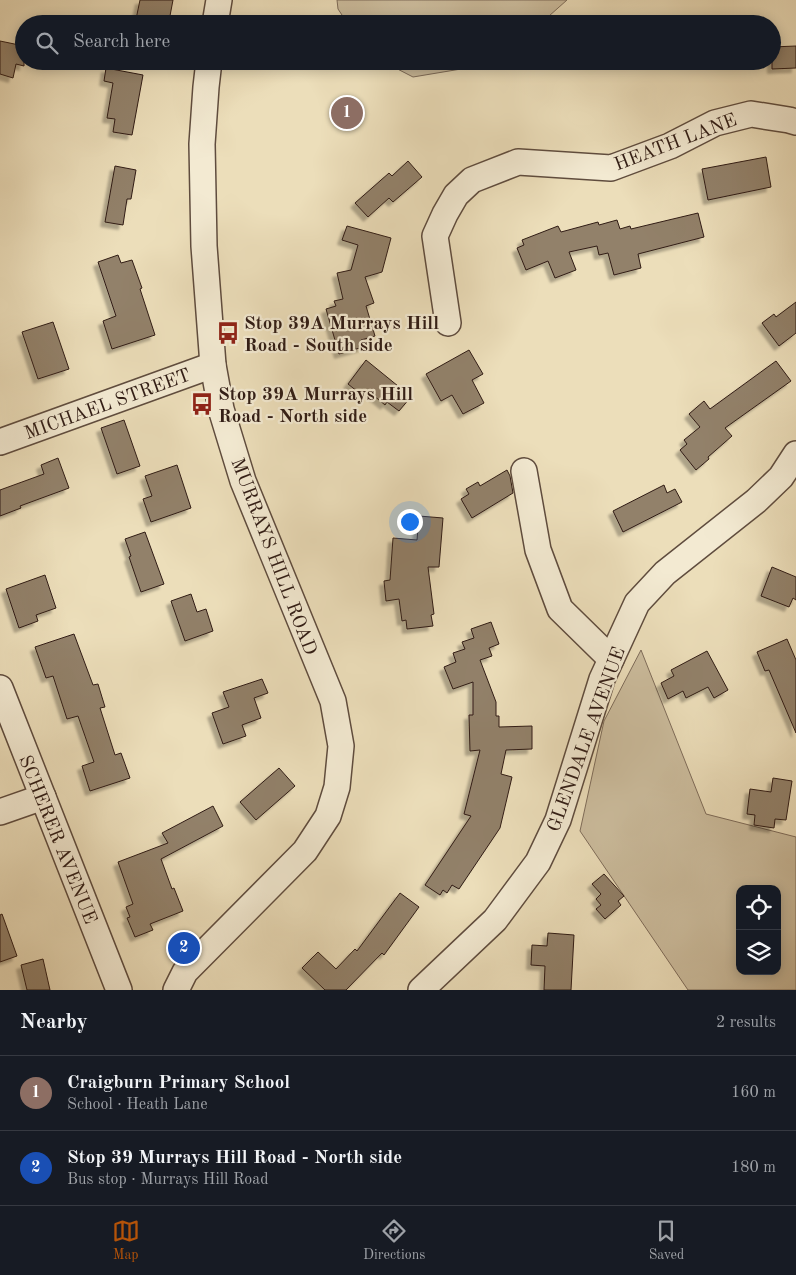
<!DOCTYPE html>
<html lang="en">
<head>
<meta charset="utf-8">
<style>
	body { margin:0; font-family:"Old Standard TT",serif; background:#20242c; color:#f1f3f6 }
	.controls { position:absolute; right:15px; bottom:15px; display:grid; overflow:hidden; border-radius:10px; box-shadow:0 2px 12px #0003 }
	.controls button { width:45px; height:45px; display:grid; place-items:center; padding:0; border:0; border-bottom:1px solid #363941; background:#171b24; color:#f1f3f6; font:25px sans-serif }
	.you { position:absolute; left:409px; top:521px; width:18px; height:18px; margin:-12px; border:4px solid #fff; border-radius:50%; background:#1a73e8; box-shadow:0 0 0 8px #1a73e833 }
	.badge { display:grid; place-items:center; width:32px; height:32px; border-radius:50%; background:#b45309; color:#fff; font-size:16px; font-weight:700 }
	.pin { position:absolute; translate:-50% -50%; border:2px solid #fff; box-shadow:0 1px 5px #0006 }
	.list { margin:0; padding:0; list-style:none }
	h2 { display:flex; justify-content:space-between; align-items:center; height:65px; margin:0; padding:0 20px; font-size:21px }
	h2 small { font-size:16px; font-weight:400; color:#9ea1a6 }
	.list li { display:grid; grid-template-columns:32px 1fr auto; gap:15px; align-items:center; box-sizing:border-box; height:75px; padding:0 20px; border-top:1px solid #363941 }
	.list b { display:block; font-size:19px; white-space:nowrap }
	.list p { margin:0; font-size:16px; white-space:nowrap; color:#9ea1a6 }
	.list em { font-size:16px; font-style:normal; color:#9ea1a6 }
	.icon { flex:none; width:28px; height:28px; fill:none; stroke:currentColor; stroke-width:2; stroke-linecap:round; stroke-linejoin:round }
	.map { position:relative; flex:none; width:796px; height:990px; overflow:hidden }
	.search { position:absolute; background:#171b24; box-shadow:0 2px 12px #0003; left:15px; right:15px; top:15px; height:55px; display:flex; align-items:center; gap:12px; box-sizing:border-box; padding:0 18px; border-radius:28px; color:#9ea1a6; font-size:19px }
	.sheet { height:215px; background:#171b24 }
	nav { display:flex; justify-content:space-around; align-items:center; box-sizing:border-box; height:70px; border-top:1px solid #363941; background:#171b24; font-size:14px; color:#9ea1a6 }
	nav a { display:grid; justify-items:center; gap:2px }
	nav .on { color:#b45309 }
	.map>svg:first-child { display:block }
</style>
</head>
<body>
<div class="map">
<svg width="796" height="990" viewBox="0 0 796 990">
	<defs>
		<filter id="shadow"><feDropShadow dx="-4.5" dy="4.5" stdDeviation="1" flood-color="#0004"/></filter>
	</defs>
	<rect width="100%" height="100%" fill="#ecdeba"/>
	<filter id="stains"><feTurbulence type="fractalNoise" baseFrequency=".004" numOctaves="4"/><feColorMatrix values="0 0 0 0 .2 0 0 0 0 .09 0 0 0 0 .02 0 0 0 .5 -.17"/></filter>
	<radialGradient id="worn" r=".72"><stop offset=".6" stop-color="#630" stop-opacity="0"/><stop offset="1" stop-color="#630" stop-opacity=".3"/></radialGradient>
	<!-- green -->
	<g fill="#ccbd9e" stroke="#7e6c5a" fill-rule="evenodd">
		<polygon points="337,0 567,0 540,24 348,24 338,9"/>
		<polygon points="382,61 480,61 467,68 413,77"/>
		<path d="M641,650l65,164 90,23v153h-108l-108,-159 24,-110zM740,889h37v82h-37z"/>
	</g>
	<!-- building -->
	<g fill="#92816b" stroke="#301c15" filter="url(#shadow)">
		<polygon points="140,0 173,0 169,21 159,19 158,24 135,24"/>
		<polygon points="0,41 24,46 24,66 16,64 13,78 0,74"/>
		<polygon points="796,46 796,68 772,69 772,47"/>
		<polygon points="106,68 143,75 132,135 113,132 115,119 107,118 113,83 104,81"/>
		<polygon points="766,157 771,187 708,200 702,169"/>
		<polygon points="408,161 422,177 393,202 389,198 368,217 355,203 389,173 392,176"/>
		<polygon points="115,166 136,170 131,199 127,199 123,225 105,222"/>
		<polygon points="698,213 704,237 638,254 641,268 614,275 608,253 599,255 597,246 569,252 576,270 555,278 548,261 526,270 517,248 524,245 522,240 558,226 561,232 598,222 599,225 617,220 620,229 630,226 631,229"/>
		<polygon points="347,226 391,238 382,272 365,277 374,303 366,306 375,336 361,340 363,347 339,354 326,309 336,306 334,301 343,299 337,273 351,270 358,245 342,240"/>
		<polygon points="118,255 121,263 132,260 142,288 140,289 155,335 112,349 103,321 116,316 98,262"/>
		<polygon points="796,302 796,333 779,346 762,323 774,314 776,317"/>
		<polygon points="53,322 69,369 38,379 22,332"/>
		<polygon points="469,350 483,374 472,380 484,403 463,414 452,395 441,401 426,374"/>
		<polygon points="366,360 398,386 396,387 410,398 399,411 387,402 385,405 367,390 363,396 348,384"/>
		<polygon points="776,361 791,381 725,428 732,436 708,457 709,459 696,470 680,450 687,444 684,440 700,427 689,414 704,401 710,409"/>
		<polygon points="124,420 140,466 117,474 101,428"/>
		<polygon points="58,458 69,488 20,506 21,508 0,516 0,490 44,474 41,465"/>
		<polygon points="177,465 191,508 151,522 143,499 152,496 145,476"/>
		<polygon points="507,470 510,476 513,493 472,518 461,499 469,494 466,489 478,482 480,486"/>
		<polygon points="664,485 667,493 675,489 682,502 623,532 613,511"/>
		<polygon points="419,516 443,518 439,567 428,567 434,614 431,615 433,626 407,629 406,620 402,621 399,599 386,601 384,581 390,580 393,538 417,540"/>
		<polygon points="145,532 164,584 141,592 129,557 131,556 125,539"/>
		<polygon points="772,567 796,577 796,600 793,598 789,607 761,596"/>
		<polygon points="45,575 56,608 36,615 38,621 19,628 6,589"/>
		<polygon points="191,594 197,612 206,609 213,631 185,641 171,601"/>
		<polygon points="491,622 499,644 489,648 492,656 480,660 496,702 496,716 499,716 499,727 532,726 532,749 506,750 501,774 512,777 500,828 459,889 452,885 447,893 443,890 440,895 425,885 471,816 464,814 480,750 470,751 469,715 473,715 473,682 453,689 444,667 456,662 453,653 465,649 462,642 474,638 471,629"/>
		<polygon points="74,634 93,685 98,684 105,707 100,708 115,755 121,753 130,778 90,791 82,766 94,762 78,716 67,719 53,676 46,678 35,647"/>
		<polygon points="787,639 796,660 796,733 769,670 765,671 757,652"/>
		<polygon points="707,651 728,690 714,698 708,687 686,698 683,691 668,699 661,683 674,676 671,670"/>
		<polygon points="262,679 268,693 254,698 261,718 242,725 246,736 223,744 212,713 229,707 223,692"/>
		<polygon points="279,768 295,786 256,820 240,802"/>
		<polygon points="773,778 792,781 786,820 775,819 774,828 754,825 755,815 747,814 750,789 771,792"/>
		<polygon points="213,806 223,826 161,859 172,889 174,888 183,911 150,924 153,930 135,937 127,918 130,917 126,907 133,904 118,862 168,843 162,833"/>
		<polygon points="604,874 624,896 618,901 621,905 605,919 596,909 601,905 596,899 601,894 592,884"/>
		<polygon points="400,893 419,907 384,955 382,953 346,990 325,990 302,968 318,952 336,969 355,949 357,951"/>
		<polygon points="2,914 17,956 0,962 0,915"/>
		<polygon points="548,933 574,935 571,990 544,990 545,966 531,965 532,945 547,946"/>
		<polygon points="43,959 50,990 27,990 21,965"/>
	</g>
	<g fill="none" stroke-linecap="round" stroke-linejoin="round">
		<defs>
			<g id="minor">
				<polyline points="215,24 219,0"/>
				<polyline points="448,323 435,236 445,214 456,195 472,180 518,162 611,168 670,146 715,123 751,114 789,120 796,122"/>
				<polyline points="0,442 213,365"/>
				<polyline points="524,471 538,550 560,609 611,659"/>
				<polyline points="0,688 119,990"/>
				<polyline points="0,812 43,797"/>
				<polyline points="176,990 185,972 305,851 328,816 337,787 341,746 333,701 243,481 221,409 213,365 204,246 202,144 206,87 209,61"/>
				<polyline points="421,990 495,920 538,862 558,820 602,679 637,603 665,573 756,501 781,477 796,454"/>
			</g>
		</defs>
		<!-- minor casing -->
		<use href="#minor" stroke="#5f4c3e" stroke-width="28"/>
		<!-- minor -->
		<use href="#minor" stroke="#f3ead2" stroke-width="25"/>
	</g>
	<!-- icons -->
	<defs>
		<symbol id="bus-bare" viewBox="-9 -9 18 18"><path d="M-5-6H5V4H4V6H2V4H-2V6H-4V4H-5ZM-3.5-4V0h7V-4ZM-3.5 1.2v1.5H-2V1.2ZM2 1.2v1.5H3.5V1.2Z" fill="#8f2418" stroke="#f3ead2" stroke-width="2.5" paint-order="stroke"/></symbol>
	</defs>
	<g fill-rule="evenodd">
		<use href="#bus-bare" x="212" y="317" width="32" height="32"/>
		<use href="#bus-bare" x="186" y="388" width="32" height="32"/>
	</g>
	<g text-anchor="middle" stroke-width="4.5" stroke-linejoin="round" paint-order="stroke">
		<!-- street labels -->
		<g font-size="19" fill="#301c15" stroke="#f3ead2">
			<text transform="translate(675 141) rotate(-21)" y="7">HEATH LANE</text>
			<text transform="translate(107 403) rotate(-20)" y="7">MICHAEL STREET</text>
			<text transform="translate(275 556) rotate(69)" y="7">MURRAYS HILL ROAD</text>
			<text transform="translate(585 739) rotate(-70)" y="7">GLENDALE AVENUE</text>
			<text transform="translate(59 839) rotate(68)" y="7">SCHERER AVENUE</text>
		</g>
		<!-- poi labels -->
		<g font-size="19" font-weight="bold" fill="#301c15" stroke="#f3ead2" text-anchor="start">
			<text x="244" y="329">Stop 39A Murrays Hill<tspan x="244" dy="22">Road - South side</tspan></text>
			<text x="218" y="400">Stop 39A Murrays Hill<tspan x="218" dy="22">Road - North side</tspan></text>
		</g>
	</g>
	<rect width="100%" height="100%" filter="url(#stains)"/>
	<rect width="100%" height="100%" fill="url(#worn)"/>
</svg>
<div class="controls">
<button><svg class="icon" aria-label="locate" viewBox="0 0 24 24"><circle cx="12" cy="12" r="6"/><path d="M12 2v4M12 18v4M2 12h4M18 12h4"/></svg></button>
<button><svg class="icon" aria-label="layers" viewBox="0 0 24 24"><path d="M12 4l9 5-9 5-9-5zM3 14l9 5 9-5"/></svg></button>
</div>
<div class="you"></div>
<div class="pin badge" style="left:347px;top:113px;background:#8d6e63">1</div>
<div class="pin badge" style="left:184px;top:948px;background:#1a4fb4">2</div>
<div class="search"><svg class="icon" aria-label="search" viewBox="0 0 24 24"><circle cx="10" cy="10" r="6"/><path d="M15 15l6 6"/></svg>Search here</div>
</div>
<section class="sheet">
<h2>Nearby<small>2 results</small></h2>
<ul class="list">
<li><span class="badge" style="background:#8d6e63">1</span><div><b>Craigburn Primary School</b><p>School · Heath Lane</p></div><em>160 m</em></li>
<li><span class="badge" style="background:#1a4fb4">2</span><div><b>Stop 39 Murrays Hill Road - North side</b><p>Bus stop · Murrays Hill Road</p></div><em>180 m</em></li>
</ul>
</section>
<nav>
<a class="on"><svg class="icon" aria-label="map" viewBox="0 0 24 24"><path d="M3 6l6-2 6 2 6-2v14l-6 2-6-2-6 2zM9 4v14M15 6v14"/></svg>Map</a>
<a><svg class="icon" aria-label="directions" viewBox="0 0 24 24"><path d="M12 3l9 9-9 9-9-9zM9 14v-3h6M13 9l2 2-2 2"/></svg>Directions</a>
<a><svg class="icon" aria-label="saved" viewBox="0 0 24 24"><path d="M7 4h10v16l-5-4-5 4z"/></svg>Saved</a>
</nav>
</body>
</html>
